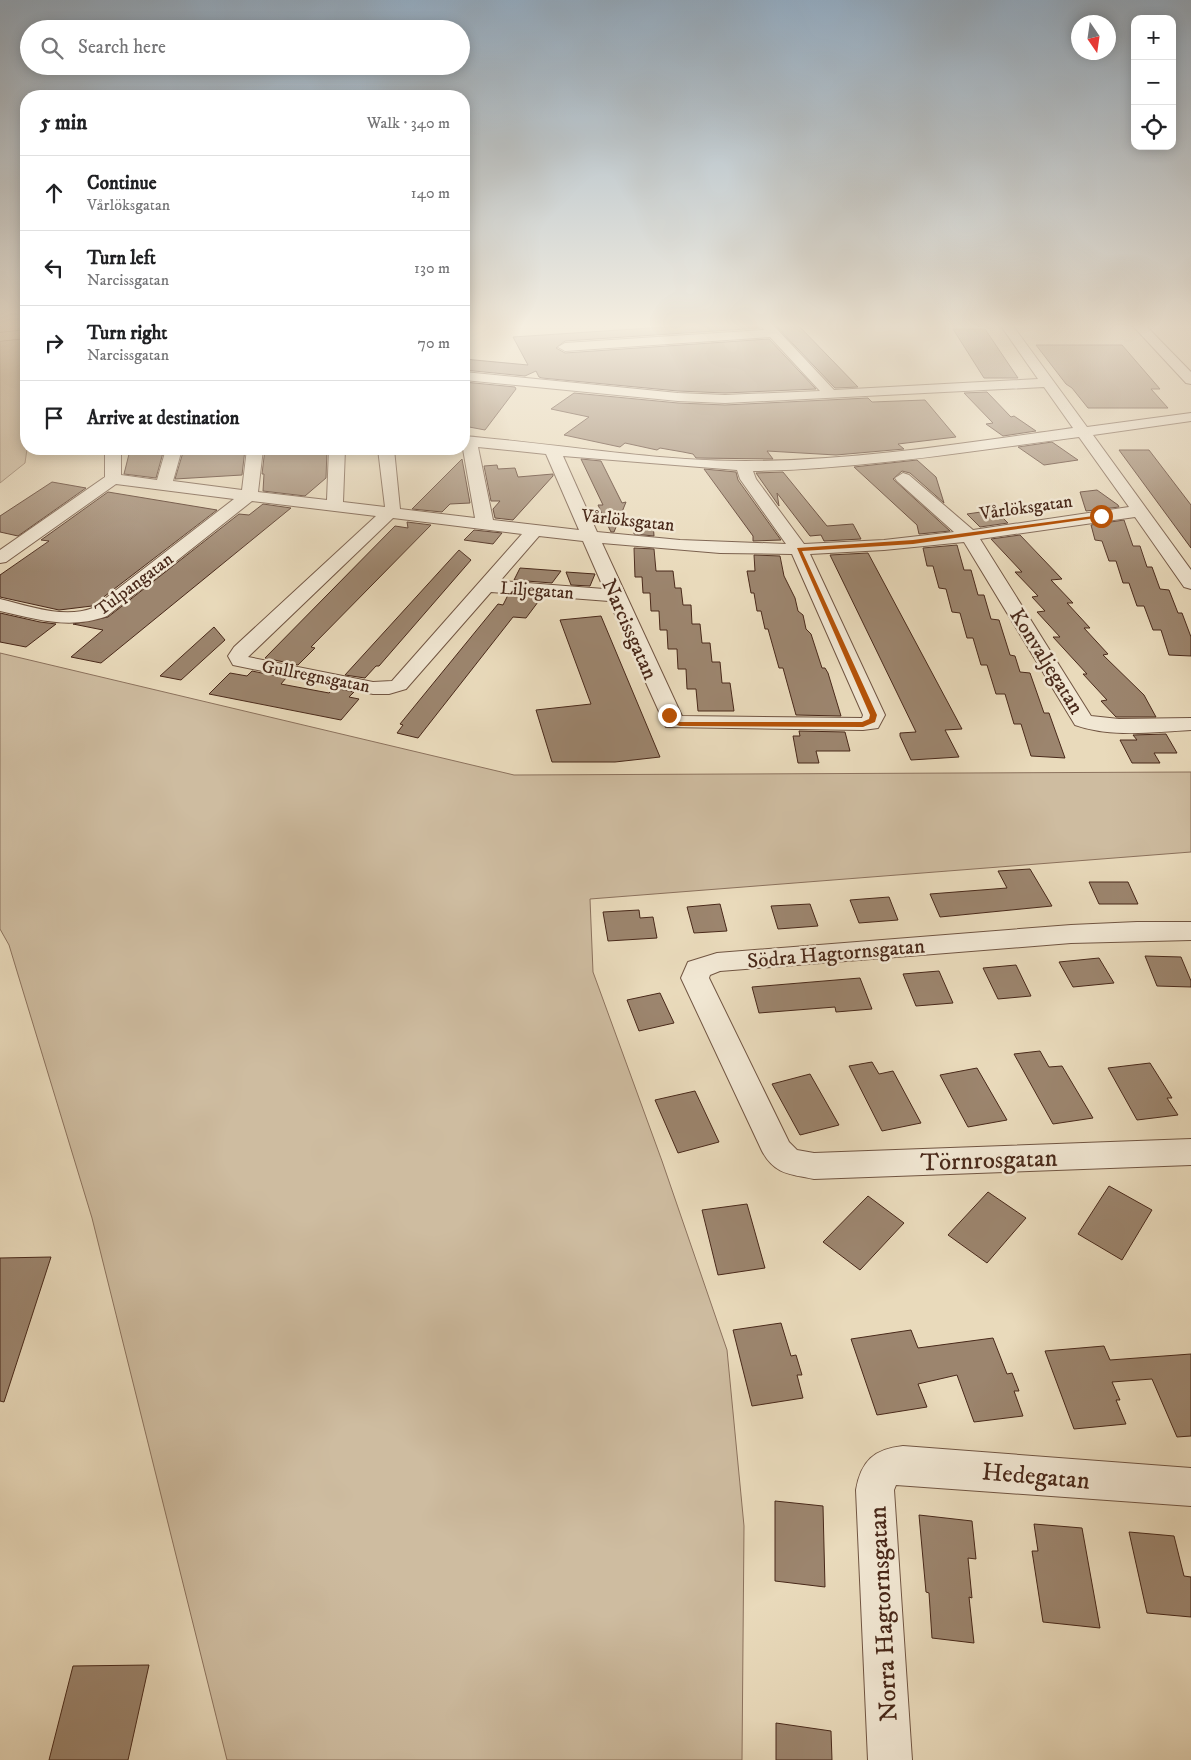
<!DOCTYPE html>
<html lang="en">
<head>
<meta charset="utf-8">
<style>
	body { margin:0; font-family:"IM FELL DW Pica",serif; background:#f6f6f6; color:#202124 }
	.controls { position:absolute; right:15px; top:15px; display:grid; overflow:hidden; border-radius:10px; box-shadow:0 2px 12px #0003 }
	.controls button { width:45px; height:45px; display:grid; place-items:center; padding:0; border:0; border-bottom:1px solid #e0e0e0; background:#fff; color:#202124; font:25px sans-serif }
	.compass { position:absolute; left:1071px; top:15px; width:45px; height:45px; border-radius:50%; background:#fff; box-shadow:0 2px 12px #0003; rotate:167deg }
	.stop { position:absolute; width:15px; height:15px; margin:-11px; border:4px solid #b45309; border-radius:50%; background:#fff }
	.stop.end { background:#b45309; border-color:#fff; box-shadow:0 1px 5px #0008 }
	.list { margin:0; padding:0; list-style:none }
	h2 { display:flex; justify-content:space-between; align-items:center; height:65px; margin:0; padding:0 20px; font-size:21px }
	h2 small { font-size:16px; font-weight:400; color:#757577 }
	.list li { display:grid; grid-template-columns:32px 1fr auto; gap:15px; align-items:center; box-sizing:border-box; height:75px; padding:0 20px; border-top:1px solid #e0e0e0 }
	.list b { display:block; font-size:19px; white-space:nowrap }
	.list p { margin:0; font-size:16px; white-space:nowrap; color:#757577 }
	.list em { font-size:16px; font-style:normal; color:#757577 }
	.icon { flex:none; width:28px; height:28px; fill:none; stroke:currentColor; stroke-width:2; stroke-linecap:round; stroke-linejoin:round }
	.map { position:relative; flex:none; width:1191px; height:1760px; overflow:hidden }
	.search { position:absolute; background:#fff; box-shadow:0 2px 12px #0003; left:20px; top:20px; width:450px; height:55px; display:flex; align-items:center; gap:12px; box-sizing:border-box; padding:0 18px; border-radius:28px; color:#757577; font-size:19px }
	.panel { position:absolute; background:#fff; box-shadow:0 2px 12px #0003; left:20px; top:90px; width:450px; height:365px; border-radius:20px }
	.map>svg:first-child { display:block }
</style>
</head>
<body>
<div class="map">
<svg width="1191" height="1760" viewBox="0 0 1191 1760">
	<rect width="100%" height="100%" fill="#e9dabb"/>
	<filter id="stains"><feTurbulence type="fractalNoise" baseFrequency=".004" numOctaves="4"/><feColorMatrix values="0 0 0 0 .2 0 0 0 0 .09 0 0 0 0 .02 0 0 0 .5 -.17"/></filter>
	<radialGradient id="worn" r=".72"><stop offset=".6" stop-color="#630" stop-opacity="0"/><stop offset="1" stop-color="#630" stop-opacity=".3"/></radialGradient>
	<!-- green -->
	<g fill="#cebca0" stroke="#8c725d">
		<polygon points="26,339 27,449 25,463 0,483 0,341"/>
		<polygon points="0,653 514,775 1191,772 1191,852 590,899 593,972 662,1161 727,1350 744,1526 742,1760 227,1760 92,1218 9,945 0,929"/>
	</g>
	<!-- building -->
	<g fill="#9c856e" stroke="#49291a">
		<polygon points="680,326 759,326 760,328 565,341 556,348 565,353 769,339 816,389 725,393 678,391 542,378 539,377 536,371 525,376 464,370 464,359 528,365 513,337"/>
		<polygon points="776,326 799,326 858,387 835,388"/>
		<polygon points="953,329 985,329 1018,378 984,378"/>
		<polygon points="1036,345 1122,345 1160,389 1151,389 1168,408 1088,408 1072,388 1066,384"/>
		<polygon points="464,382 515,387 516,389 485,430 464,426"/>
		<polygon points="987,392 1011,417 1014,416 1036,431 1003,436 986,424 993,423 964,393"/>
		<polygon points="574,393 678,403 725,405 868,398 872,402 925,400 956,437 898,444 904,449 836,455 767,451 773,459 696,458 693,454 683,452 660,448 657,450 625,443 620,447 564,435 589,417 551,409"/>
		<polygon points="1052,442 1078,460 1044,465 1018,447"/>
		<polygon points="148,449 164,449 156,478 124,474 130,450"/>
		<polygon points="184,449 245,449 242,475 175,479"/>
		<polygon points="265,449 327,449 326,478 305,496 263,491 264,474 262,474"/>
		<polygon points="1119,450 1149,450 1191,505 1191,548"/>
		<polygon points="462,459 470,503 450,504 442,512 412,509"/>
		<polygon points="581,459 601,461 622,503 626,502 614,532 611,532 598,505 603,505"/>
		<polygon points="917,460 936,477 944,503 910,473 902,471 893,479 950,531 919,534 917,525 854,467"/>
		<polygon points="497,465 498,469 515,468 518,477 553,474 553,476 513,520 495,518 493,509 500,501 491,501 484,466"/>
		<polygon points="704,469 736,472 738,480 781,540 753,541 753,536"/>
		<polygon points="783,472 827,526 853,524 861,539 824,541 821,535 810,536 777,493 779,506 756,473"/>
		<polygon points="52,482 86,488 18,536 0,532 0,516"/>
		<polygon points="1097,490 1118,505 1119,507 1086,511 1080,492"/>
		<polygon points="108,492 217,510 92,606 59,610 0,597 0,575 49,541 41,540"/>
		<polygon points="263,504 291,508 101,663 71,657 103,630 73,624 108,617 239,514 249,515"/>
		<polygon points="995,510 1008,523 980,527 967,514"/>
		<polygon points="634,519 653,521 654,536 634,534"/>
		<polygon points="1124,520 1133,546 1140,546 1147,567 1152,567 1160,589 1169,590 1178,613 1182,613 1191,637 1191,656 1169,655 1161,630 1153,630 1144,606 1137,606 1129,583 1123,583 1116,561 1109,561 1102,541 1095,540 1091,525"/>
		<polygon points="407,522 431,525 311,647 315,648 298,665 265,658 395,526 408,528"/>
		<polygon points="474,530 502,533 493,544 464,540"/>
		<polygon points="1020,535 1062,579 1051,580 1073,603 1067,603 1090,628 1084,628 1108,654 1103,655 1144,695 1156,717 1116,717 1101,701 1107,700 1083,674 1087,674 1053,637 1060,637 1037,612 1045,611 1032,597 1038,596 1015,572 1022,572 991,539"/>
		<polygon points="957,545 964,570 971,570 978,595 984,595 991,619 999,620 1010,655 1015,656 1020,672 1030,673 1044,713 1049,713 1065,758 1031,756 1021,724 1014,724 1005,694 996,694 987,665 981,665 973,638 967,638 960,613 952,612 946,589 939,588 933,566 927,566 923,548"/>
		<polygon points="634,548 654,549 656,571 673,571 675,588 681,588 683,605 691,605 692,624 700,624 702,643 710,643 712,662 720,662 722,683 730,683 734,711 698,711 696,689 687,689 686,669 678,669 677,649 668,649 667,630 660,630 659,611 651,611 650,593 643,593 642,577 635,577"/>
		<polygon points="459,550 471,560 379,666 376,666 365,678 345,675"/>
		<polygon points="868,553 962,729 945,730 959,757 911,760 900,736 900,733 916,732 830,555"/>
		<polygon points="754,555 780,556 784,576 795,598 798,611 803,615 806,629 811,634 822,668 825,668 828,673 841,716 796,715 783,668 779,668 768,629 765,629 761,611 757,611 754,593 751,593 747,571 755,571"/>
		<polygon points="520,568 561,571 552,583 514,580"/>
		<polygon points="566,572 595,574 590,586 571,585"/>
		<polygon points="508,595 541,598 526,618 513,617 418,738 397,733 403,725 400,724 498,604 503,605"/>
		<polygon points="0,613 40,622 56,624 26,647 0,642"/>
		<polygon points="601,616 660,757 615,762 552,762 536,710 591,704 560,620"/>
		<polygon points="214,627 225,640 181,680 160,676"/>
		<polygon points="252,671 286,678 281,684 329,693 334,688 354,692 349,697 359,699 341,720 209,694 230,673 247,676"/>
		<polygon points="799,731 845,732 850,751 816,751 819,763 798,763 793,736 800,736"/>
		<polygon points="1166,734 1177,753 1154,753 1160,763 1132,763 1120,740 1137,740 1133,735"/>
		<polygon points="1030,869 1052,906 940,917 930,894 1007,888 998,871"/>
		<polygon points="1089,882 1128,882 1138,904 1099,904"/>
		<polygon points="889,897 898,920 859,923 850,900"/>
		<polygon points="720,904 727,931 694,933 687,907"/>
		<polygon points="810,904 818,926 778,929 771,906"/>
		<polygon points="639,910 640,918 653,917 657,938 608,941 603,912"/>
		<polygon points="1145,956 1181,957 1191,981 1191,987 1157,986"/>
		<polygon points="1099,958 1114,983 1073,987 1059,962"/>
		<polygon points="1016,965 1031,996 998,999 983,968"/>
		<polygon points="939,971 953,1003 916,1006 903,974"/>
		<polygon points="860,978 872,1009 836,1012 835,1007 759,1013 752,987"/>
		<polygon points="660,993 674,1023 639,1031 627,1000"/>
		<polygon points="1040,1051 1049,1067 1062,1066 1093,1118 1053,1124 1014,1054"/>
		<polygon points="872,1062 879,1074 893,1071 921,1123 882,1131 849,1066"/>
		<polygon points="1150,1063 1172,1098 1167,1098 1178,1115 1137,1120 1108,1068"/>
		<polygon points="977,1068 1007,1120 968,1127 940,1075"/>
		<polygon points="810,1074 839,1125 800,1135 772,1084"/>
		<polygon points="695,1091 719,1142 678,1153 655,1100"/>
		<polygon points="1109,1186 1152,1210 1122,1260 1078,1234"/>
		<polygon points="988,1192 1026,1218 987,1263 948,1235"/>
		<polygon points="868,1196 904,1223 860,1270 823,1242"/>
		<polygon points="747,1204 765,1268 718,1275 702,1210"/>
		<polygon points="51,1257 4,1402 0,1401 0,1258"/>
		<polygon points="781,1323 791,1356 796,1355 802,1375 797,1375 803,1398 752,1406 733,1330"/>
		<polygon points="911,1330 918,1348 993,1338 1007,1374 1012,1373 1019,1391 1014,1391 1023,1416 974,1422 957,1375 918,1384 927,1407 877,1415 851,1339"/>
		<polygon points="1104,1346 1110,1360 1191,1354 1191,1436 1177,1437 1152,1379 1112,1382 1120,1400 1116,1400 1126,1424 1074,1429 1045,1351"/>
		<polygon points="775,1501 823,1506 825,1587 775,1581"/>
		<polygon points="919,1515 972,1521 976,1559 968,1558 972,1598 969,1597 974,1643 932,1638 929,1593 926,1592"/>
		<polygon points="1034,1524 1082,1528 1100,1628 1043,1622 1032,1551 1038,1551"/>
		<polygon points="1129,1532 1174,1536 1184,1576 1191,1577 1191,1617 1147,1613"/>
		<polygon points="149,1665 128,1760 49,1760 73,1666"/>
		<polygon points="776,1723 831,1731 832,1760 776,1760"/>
	</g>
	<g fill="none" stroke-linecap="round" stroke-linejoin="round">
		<defs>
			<g id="minor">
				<path d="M761,326h13l60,64 204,-11 -37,-53h12l74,101 104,-14v8l-98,14 98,135v19l-7,-2 -49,-70 -155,22 111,177 28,3 72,-1v12c-38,2 -79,8 -116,-5l-111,-183 -80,8 -74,4 75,161 -7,13 -15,2 -197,-3 -57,-126 -118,-9 -85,97 -17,5h-16l-140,-29 -5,-9 6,-9 142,-131 -124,-15 -145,115c-37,14 -71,3 -107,-5v-12c29,7 64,20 93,9l141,-109 -118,-15 -110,78 -6,1v-13l105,-73v-28h16v26l36,5 9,-31h16l-9,32 69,9 5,-41h16l-5,43 69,8 2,-51h16l-2,53 42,5 -7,-58h16l6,60 75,9 -12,-69 1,-13c93,8 188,25 282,25 110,0 218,-18 327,-33l-29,-41 -319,16 -47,-2 -214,-21v-8l214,21 47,2 95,-4 -50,-54 -205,14 -7,-4 7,-4 199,-13zM1079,437l50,70 -156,23 -64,-55 -6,-2 -8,5 2,3 57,51 -70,8 -80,4 -48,-65 -3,-8c110,-2 217,-20 326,-34zM478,447l68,7 33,76 -86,-10zM563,456l174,14 3,9 46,65 -106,-4 -83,-8zM393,518l129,16 -130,147 -19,1 -125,-25zM539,536l44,5 21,48 -104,-8zM602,543l118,10 72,1 71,161 -1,3 -180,-2z"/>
				<polygon points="1133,326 1146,326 1191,372 1191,384 1186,383"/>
				<path d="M1137,922h54v18l-120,3 -351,28 -10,4 -1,3 80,164 8,8 17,3 377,-14v26l-377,14c-24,-5 -39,-4 -52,-28l-81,-173 7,-16 29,-9 354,-28z"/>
				<path d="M903,1446l288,22v38l-295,-21 -2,5 18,270h-44l-12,-270c5,-29 18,-41 47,-44z"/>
			</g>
			<polygon id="major" points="26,330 26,338 0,341 0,333"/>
		</defs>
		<!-- minor casing -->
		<use href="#minor" stroke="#715542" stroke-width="2"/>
		<!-- major casing -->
		<use href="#major" stroke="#49291a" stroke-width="1"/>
		<!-- minor -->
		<use href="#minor" fill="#f1e7d3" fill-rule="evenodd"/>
		<!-- major -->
		<use href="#major" fill="#e9dabb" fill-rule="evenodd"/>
	</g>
	<!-- sky -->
	<linearGradient id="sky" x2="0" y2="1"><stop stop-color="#93abc0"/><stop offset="0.57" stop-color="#f5eee0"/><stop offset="1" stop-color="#f5eee0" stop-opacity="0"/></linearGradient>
	<rect width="1191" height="572" fill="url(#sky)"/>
	<!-- route -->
	<polygon fill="#b45309" points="1101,515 1103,517 913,544 802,551 877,715 875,722 863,727 680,726 671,723 665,715 671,714 676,721 680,722 862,722 869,719 870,715 797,548 913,540"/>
	<g text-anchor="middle" stroke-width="5" stroke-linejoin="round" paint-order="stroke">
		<!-- far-street labels -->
		<g font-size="18" fill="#49291a" stroke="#f1e7d3">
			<text transform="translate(1026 507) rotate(-8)" y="6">Vårlöksgatan</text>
			<text transform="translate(628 520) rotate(6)" y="6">Vårlöksgatan</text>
			<text transform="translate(134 584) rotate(-37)" y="6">Tulpangatan</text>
			<text transform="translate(537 590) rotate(4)" y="6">Liljegatan</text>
			<text transform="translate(316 676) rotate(11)" y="6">Gullregnsgatan</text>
		</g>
		<!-- street labels -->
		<g font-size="21" fill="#49291a" stroke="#f1e7d3">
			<text transform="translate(630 629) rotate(66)" y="7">Narcissgatan</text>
			<text transform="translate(1047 661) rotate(58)" y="7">Konvaljegatan</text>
			<text transform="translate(836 953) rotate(-5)" y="7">Södra Hagtornsgatan</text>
		</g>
		<!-- near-street labels -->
		<g font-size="25" fill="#49291a" stroke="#f1e7d3">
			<text transform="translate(989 1159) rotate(-2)" y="9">Törnrosgatan</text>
			<text transform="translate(1036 1475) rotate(5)" y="9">Hedegatan</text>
			<text transform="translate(882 1614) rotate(-93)" y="9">Norra Hagtornsgatan</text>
		</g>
	</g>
	<rect width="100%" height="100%" filter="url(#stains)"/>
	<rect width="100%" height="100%" fill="url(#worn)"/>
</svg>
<div class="controls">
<button>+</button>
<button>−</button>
<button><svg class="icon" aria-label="locate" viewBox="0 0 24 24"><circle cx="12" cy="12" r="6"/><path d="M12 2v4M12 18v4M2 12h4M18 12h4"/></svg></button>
</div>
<svg class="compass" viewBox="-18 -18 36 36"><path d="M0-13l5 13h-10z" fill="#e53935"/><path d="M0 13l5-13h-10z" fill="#757577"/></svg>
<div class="stop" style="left:1101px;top:516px"></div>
<div class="stop end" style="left:669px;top:715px"></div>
<div class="search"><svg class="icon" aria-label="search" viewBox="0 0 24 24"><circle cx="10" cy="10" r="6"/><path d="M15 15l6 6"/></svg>Search here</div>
<section class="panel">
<h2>5 min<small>Walk · 340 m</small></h2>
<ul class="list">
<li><svg class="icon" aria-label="ahead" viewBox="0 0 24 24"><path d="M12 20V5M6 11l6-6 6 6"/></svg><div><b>Continue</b><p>Vårlöksgatan</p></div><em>140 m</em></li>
<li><svg class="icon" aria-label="left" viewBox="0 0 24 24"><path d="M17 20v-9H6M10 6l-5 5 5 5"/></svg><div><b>Turn left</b><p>Narcissgatan</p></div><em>130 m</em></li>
<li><svg class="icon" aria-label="right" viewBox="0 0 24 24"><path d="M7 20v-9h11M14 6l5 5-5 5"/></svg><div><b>Turn right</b><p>Narcissgatan</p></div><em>70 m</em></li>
<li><svg class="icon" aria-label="arrive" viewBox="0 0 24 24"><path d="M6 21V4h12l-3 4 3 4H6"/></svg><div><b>Arrive at destination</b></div></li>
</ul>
</section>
</div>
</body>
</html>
